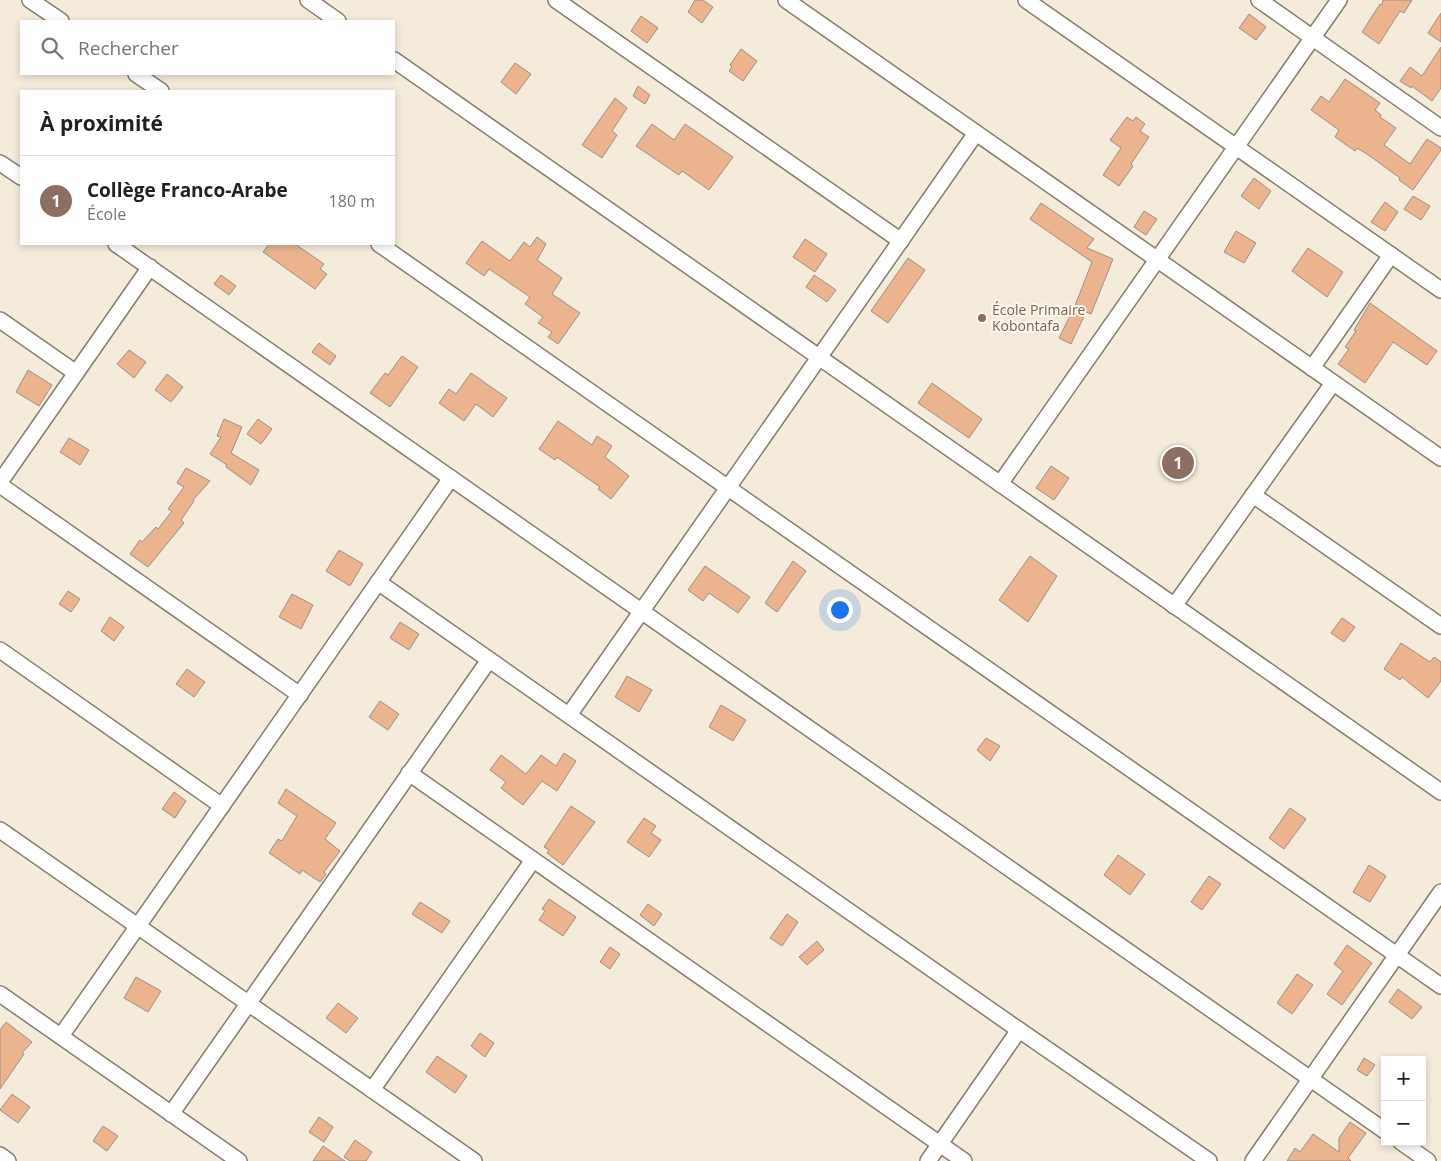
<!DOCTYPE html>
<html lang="fr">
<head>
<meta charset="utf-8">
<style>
	body { margin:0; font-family:"Open Sans",sans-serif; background:#f6f6f6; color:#202124 }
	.controls { position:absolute; right:15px; bottom:15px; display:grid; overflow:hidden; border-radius:0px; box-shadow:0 2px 8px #0003 }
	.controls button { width:45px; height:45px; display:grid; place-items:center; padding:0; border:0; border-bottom:1px solid #e0e0e0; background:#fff; color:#202124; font:25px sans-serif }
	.you { position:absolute; left:839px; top:609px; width:18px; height:18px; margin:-12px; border:4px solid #fff; border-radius:50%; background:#1a73e8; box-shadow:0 0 0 8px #1a73e833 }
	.badge { display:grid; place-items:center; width:32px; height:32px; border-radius:50%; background:#0b8043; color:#fff; font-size:16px; font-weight:700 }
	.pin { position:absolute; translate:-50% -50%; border:2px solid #fff; box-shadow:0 1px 5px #0006 }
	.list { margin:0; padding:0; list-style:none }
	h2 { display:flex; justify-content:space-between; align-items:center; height:65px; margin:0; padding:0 20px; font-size:21px }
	h2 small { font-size:16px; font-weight:400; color:#757577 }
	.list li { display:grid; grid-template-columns:32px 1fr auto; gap:15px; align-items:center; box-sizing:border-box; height:90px; padding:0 20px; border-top:1px solid #e0e0e0 }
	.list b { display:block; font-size:19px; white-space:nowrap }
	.list p { margin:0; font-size:16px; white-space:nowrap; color:#757577 }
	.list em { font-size:16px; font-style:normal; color:#757577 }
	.icon { flex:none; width:28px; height:28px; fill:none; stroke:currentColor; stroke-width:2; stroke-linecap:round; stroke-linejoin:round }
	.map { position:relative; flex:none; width:1441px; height:1161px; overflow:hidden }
	.search { position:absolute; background:#fff; box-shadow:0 2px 8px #0003; left:20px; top:20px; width:375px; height:55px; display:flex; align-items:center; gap:12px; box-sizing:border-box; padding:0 18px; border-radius:0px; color:#757577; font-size:19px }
	.panel { position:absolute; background:#fff; box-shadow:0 2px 8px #0003; left:20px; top:90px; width:375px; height:155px; border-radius:0px }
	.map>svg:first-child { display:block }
</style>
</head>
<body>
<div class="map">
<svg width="1441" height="1161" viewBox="0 0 1441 1161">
	<rect width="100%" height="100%" fill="#f5ebdb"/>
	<!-- building -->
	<g fill="#ebb48f" stroke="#9d8e84">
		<polygon points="695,0 703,0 713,7 702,23 688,12"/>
		<polygon points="1383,0 1412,0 1404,13 1400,11 1379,44 1362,32 1380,4 1382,5"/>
		<polygon points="1441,13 1441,42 1428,33"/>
		<polygon points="1249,14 1266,27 1256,40 1239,28"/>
		<polygon points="641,16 658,28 647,43 631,31"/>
		<polygon points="1441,47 1441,88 1432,101 1412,86 1411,88 1400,81 1410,67 1422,76"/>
		<polygon points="741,49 757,61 743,81 729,71 732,67 730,65"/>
		<polygon points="515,63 531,74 516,94 501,82"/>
		<polygon points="1345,79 1380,103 1375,110 1381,115 1380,117 1396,128 1384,145 1410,164 1427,139 1441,148 1441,150 1413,190 1399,180 1400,178 1367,154 1357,148 1355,151 1335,137 1339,130 1311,110 1321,96 1329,102"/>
		<polygon points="638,86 650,95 645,104 633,96"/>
		<polygon points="615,98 627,108 612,131 617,135 602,158 582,145"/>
		<polygon points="1127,117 1133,121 1136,117 1145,124 1140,131 1149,137 1131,164 1133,166 1119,186 1103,175 1121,148 1110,140"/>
		<polygon points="652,124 674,140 685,124 733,157 709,190 682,171 679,175 636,146"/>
		<polygon points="1254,178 1271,191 1259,209 1241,196"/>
		<polygon points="1413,196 1430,206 1421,220 1404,209"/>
		<polygon points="1385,202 1398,212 1385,231 1371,222"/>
		<polygon points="1041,203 1094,239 1087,248 1113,259 1091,314 1086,312 1071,344 1059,338 1074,308 1092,262 1030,219"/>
		<polygon points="1144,211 1157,219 1146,235 1134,227"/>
		<polygon points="1236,231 1256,243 1244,263 1224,252"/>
		<polygon points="537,237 546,244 537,260 562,278 552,294 580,313 558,344 548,337 552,332 538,323 543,317 525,304 530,297 489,269 484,276 466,263 482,241 510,261 524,242 530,247"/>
		<polygon points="805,239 827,254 815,272 793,257"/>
		<polygon points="269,244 295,244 324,264 320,269 327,274 315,289 263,252"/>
		<polygon points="1308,248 1343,272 1327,297 1292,271"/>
		<polygon points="908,258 925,270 888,323 871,311"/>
		<polygon points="221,275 236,286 229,295 214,284"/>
		<polygon points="814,275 836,290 827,302 806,287"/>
		<polygon points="1370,303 1437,351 1427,365 1393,342 1365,383 1338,364 1349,349 1345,347 1356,331 1354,330"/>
		<polygon points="319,343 336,356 330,365 312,352"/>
		<polygon points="129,350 146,362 134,378 117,364"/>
		<polygon points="402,356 418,367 390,407 370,393 385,373 388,375"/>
		<polygon points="28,370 52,385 39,406 16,392"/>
		<polygon points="471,373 507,398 493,417 476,404 464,421 439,403 449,389 456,394"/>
		<polygon points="167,374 183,387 171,402 155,390"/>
		<polygon points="932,383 982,419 969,438 918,403"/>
		<polygon points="224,419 242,427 231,453 259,470 251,485 226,467 227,465 210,454 221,437 217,436"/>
		<polygon points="258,419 272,429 261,444 247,434"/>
		<polygon points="558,421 592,445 597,436 612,446 605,457 629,476 611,499 598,489 600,487 557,457 555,460 539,449"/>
		<polygon points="69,438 89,450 80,465 60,452"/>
		<polygon points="1051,466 1069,478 1054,500 1036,488"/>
		<polygon points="186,468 210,481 193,500 194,501 181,520 184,523 148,567 130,554 140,540 142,542 156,527 158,529 172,511 168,509 184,487 177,483"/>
		<polygon points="339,550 363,564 350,586 326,571"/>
		<polygon points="1030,556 1057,576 1028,622 999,600"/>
		<polygon points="793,561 806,571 777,612 765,603"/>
		<polygon points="705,566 750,597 738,613 709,593 703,601 688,590"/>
		<polygon points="68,591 80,599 71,612 59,604"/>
		<polygon points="292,594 313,605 301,629 279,617"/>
		<polygon points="110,617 124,627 114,641 101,631"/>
		<polygon points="1342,618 1355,627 1344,642 1331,633"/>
		<polygon points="400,622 419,634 409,650 390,638"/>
		<polygon points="1401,643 1430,662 1434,657 1441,662 1441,681 1428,698 1402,677 1400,680 1384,669"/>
		<polygon points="187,669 205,682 194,697 176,684"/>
		<polygon points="627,676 652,690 639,712 615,697"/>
		<polygon points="380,701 399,714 388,730 369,717"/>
		<polygon points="721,705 746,720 733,741 709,727"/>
		<polygon points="986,738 1000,746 990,761 977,750"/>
		<polygon points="564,753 576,761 557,791 542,781 523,805 501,788 506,782 490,770 501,755 526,774 541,755 556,766"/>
		<polygon points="286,789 336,823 325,839 340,851 324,872 326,874 320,882 302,870 300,874 269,853 278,839 282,841 297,816 278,803"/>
		<polygon points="174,792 186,801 175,818 162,809"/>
		<polygon points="571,806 595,822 563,865 547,853 549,850 544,847"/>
		<polygon points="1290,808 1306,819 1284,849 1269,838"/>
		<polygon points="644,818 656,826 651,833 661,840 649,857 627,842"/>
		<polygon points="1118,855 1145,874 1130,895 1104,875"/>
		<polygon points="1369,865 1386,876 1370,902 1353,892"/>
		<polygon points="1209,876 1221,884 1202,910 1191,902"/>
		<polygon points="549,899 576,917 563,936 539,920 545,911 542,909"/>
		<polygon points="420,902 450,921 442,933 412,914"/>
		<polygon points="648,904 662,914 654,926 640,915"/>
		<polygon points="787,914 798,922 782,946 770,938"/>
		<polygon points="817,941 824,950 807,965 799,957"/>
		<polygon points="1347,945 1372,963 1342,1005 1327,994 1343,971 1334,964"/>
		<polygon points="610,947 620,954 610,969 600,962"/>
		<polygon points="1297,974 1313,985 1292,1014 1277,1003"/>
		<polygon points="136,977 161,991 148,1012 124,998"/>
		<polygon points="1398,989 1422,1007 1412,1019 1389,1002"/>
		<polygon points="338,1003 358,1018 346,1033 326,1018"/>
		<polygon points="6,1022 32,1042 22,1053 24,1054 0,1089 0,1030"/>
		<polygon points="480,1033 494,1043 485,1057 471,1046"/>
		<polygon points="437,1056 467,1076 455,1093 426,1072"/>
		<polygon points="1364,1058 1375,1065 1367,1076 1357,1070"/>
		<polygon points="12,1094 30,1107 18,1123 0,1110"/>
		<polygon points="319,1117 333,1127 324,1142 309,1132"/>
		<polygon points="1350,1122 1366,1133 1348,1158 1351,1161 1287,1161 1295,1148 1300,1152 1313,1134 1339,1152 1339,1138"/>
		<polygon points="103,1126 118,1136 107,1151 93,1141"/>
		<polygon points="355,1140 372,1152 366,1161 350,1161 344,1157"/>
		<polygon points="323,1146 345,1161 313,1161"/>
	</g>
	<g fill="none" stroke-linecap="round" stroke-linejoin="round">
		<defs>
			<g id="minor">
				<polyline points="30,0 61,21"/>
				<polyline points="308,0 338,21"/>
				<polyline points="556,0 901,241"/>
				<polyline points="786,0 1441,458"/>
				<polyline points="1026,0 1441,290"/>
				<polyline points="1259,0 1441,128"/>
				<polyline points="394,60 1441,792"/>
				<polyline points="136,74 161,91"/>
				<polyline points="0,163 21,177"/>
				<polyline points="116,244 1385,1131"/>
				<polyline points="379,244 1441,986"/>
				<polyline points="0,320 76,373"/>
				<polyline points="1312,368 1391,255"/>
				<polyline points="0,482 150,267"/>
				<polyline points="1000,484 1339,0"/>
				<polyline points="0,485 300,695"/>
				<polyline points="1253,495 1441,626"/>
				<polyline points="378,582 1019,1030 1209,1161"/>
				<polyline points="1174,606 1333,383"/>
				<polyline points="0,650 222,806"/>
				<polyline points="569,715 976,133"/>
				<polyline points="409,773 964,1161"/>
				<polyline points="0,830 474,1161"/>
				<polyline points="0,994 239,1161"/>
				<polyline points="61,1036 451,478"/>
				<polyline points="372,1090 533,860"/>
				<polyline points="171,1114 489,660"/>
				<polyline points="1401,1142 1428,1161"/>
				<polyline points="0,1155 8,1161"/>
				<polyline points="928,1161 1019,1030"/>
				<polyline points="1253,1161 1441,892"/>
			</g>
		</defs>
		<!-- minor casing -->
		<use href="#minor" stroke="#857d6e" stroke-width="18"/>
		<!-- minor -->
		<use href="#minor" stroke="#fff" stroke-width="15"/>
	</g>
	<!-- markers -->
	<circle fill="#8d6e63" stroke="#fff9ef" stroke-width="2" cx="982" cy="318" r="5"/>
	<g text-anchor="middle" stroke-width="4" stroke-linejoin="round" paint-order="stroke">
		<!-- education labels -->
		<g font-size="14" fill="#785e54" stroke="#fff9ef" text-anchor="start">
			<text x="992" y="315">École Primaire<tspan x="992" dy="16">Kobontafa</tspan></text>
		</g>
	</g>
</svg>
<div class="controls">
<button>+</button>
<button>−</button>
</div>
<div class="you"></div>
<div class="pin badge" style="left:1178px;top:463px;background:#8d6e63">1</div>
<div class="search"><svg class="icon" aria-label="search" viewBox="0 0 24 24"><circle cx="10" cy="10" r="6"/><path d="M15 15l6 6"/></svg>Rechercher</div>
<section class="panel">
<h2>À proximité<small></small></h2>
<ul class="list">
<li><span class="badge" style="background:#8d6e63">1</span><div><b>Collège Franco-Arabe</b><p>École</p></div><em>180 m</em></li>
</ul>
</section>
</div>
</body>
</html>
